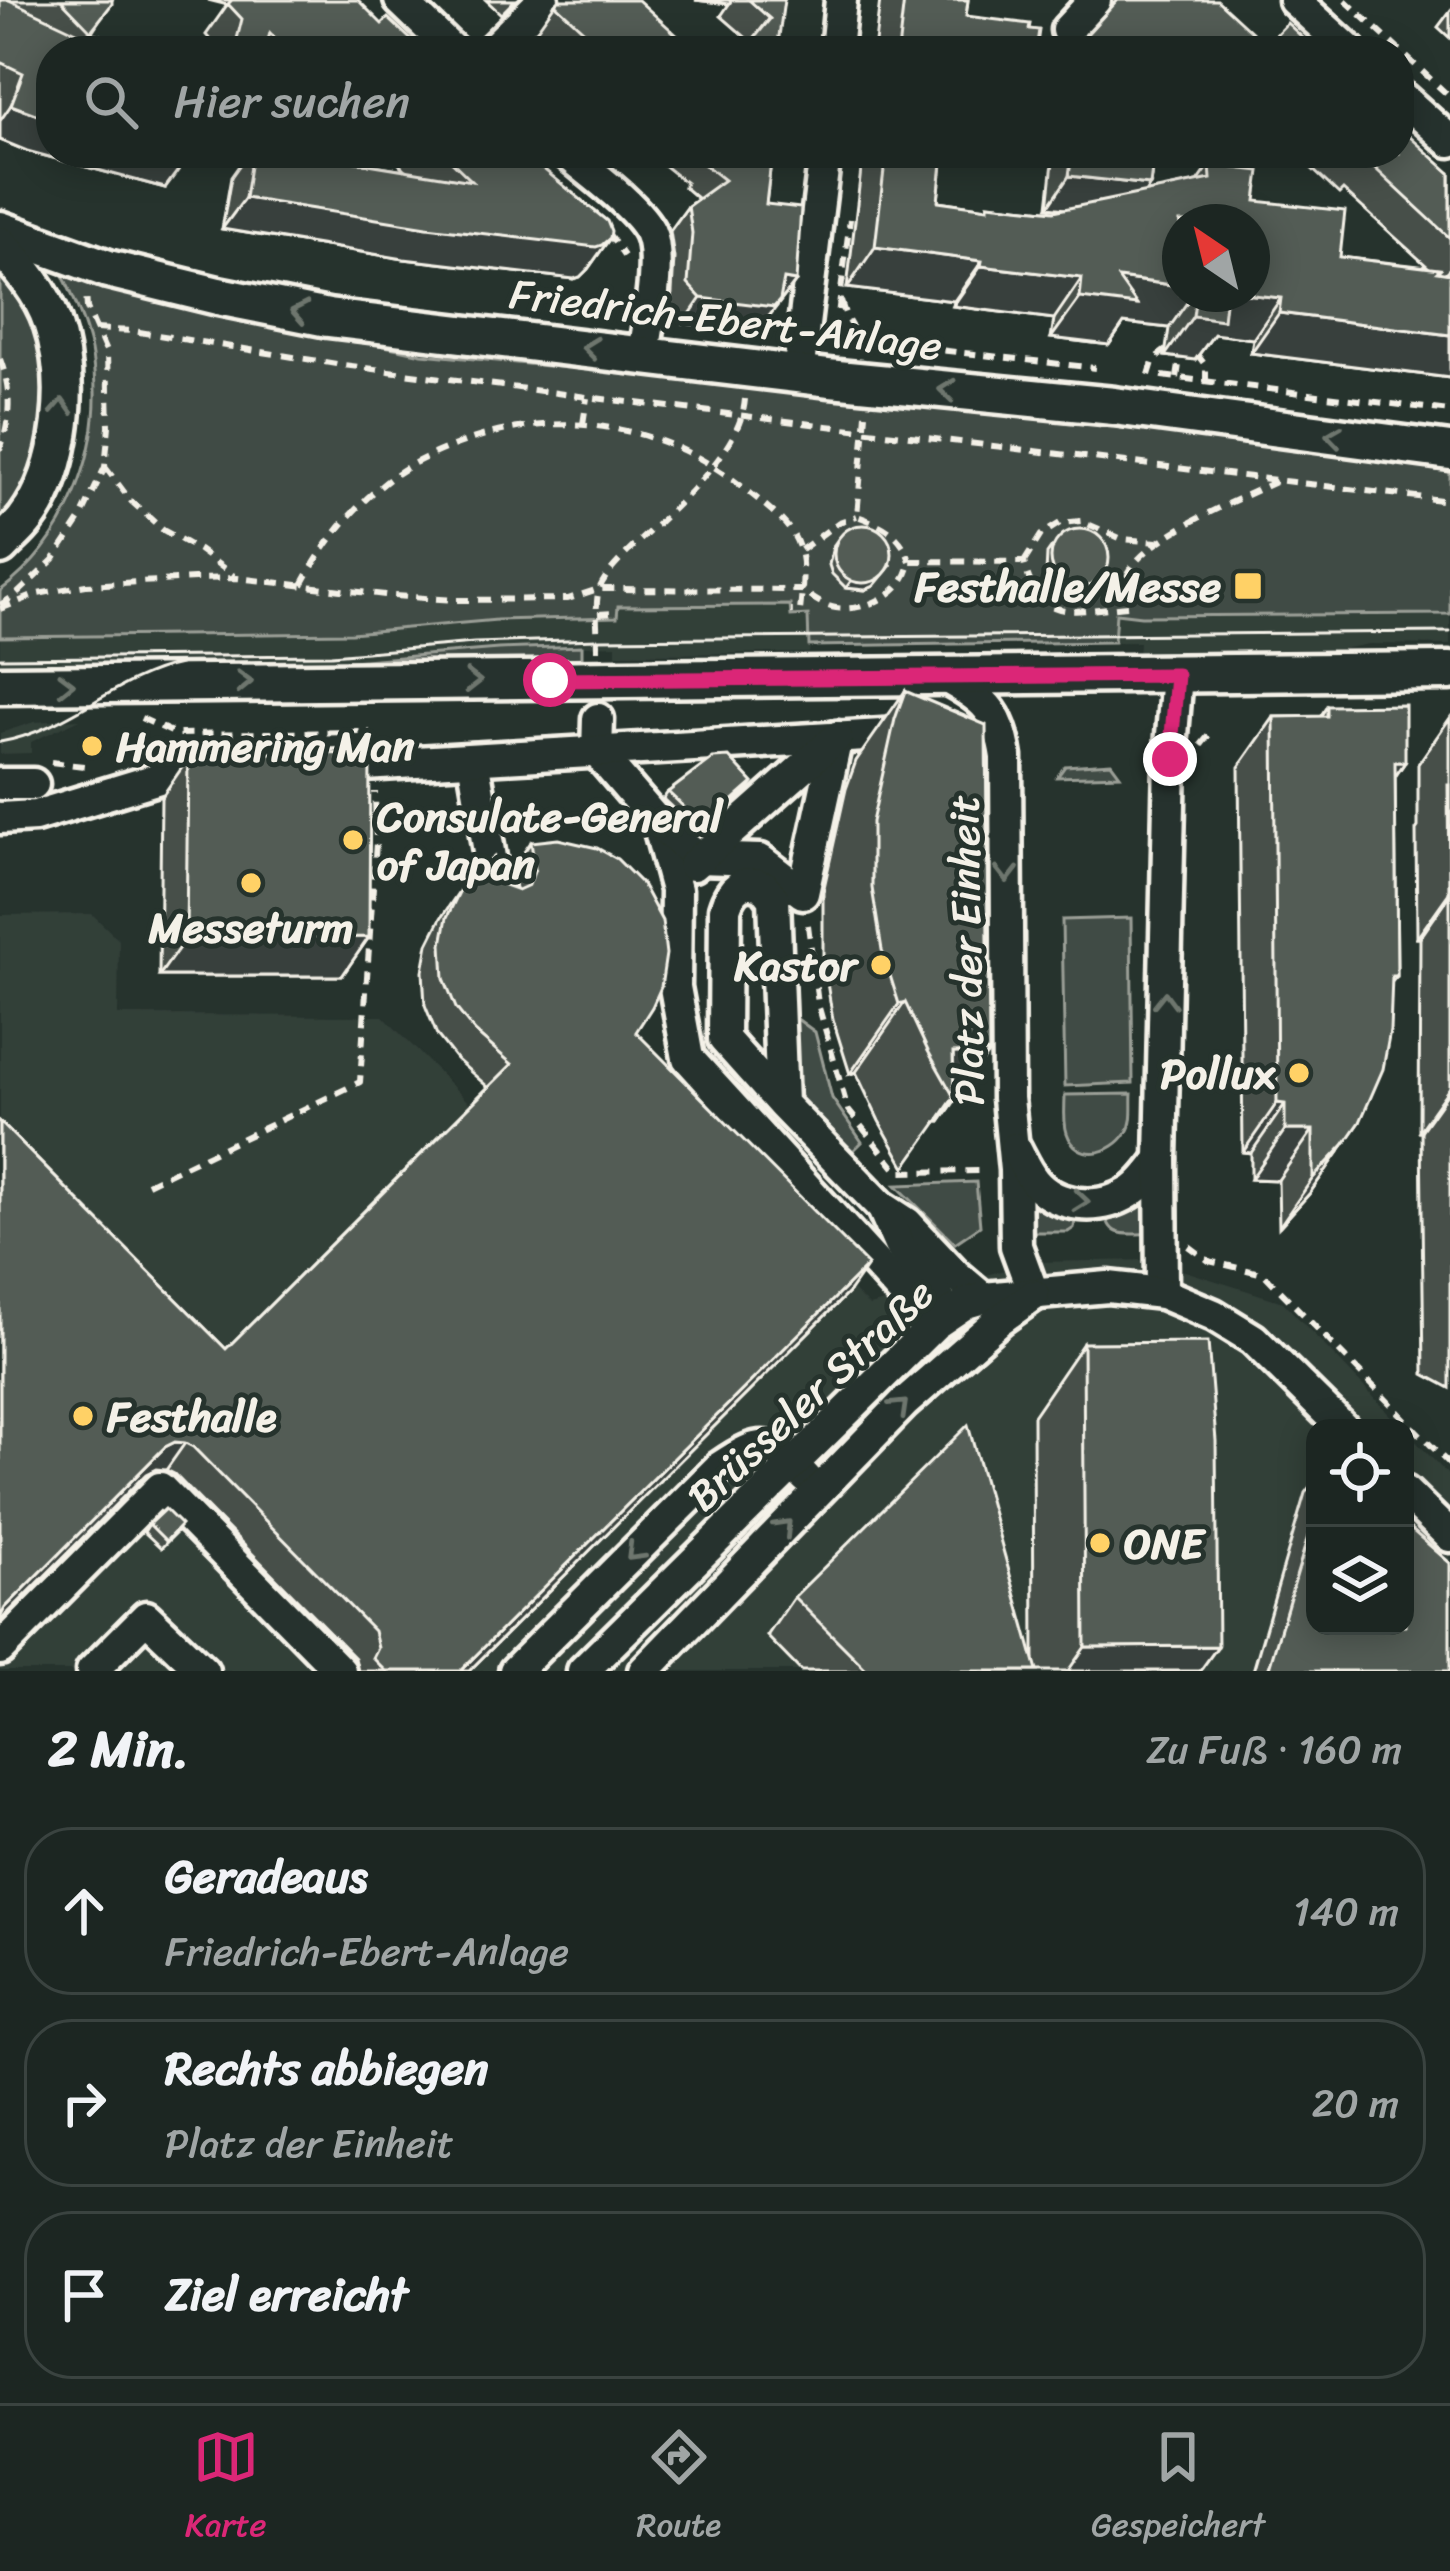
<!DOCTYPE html>
<html lang="de">
<head>
<meta charset="utf-8">
<style>
	body { margin:0; font-family:Sriracha,sans-serif; background:#252e2a; color:#f1f3f6 }
	.controls { position:absolute; right:36px; bottom:36px; display:grid; overflow:hidden; border-radius:24px; box-shadow:0 6px 30px #0003 }
	.controls button { width:108px; height:108px; display:grid; place-items:center; padding:0; border:0; border-bottom:3px solid #3a4340; background:#1c2622; color:#f1f3f6; font:60px sans-serif }
	.compass { position:absolute; left:1162px; top:204px; width:108px; height:108px; border-radius:50%; background:#1c2622; box-shadow:0 6px 30px #0003; rotate:325deg }
	.stop { position:absolute; width:36px; height:36px; margin:-27px; border:9px solid #db2777; border-radius:50%; background:#fff }
	.stop.end { background:#db2777; border-color:#fff; box-shadow:0 3px 12px #0008 }
	.list { margin:0; padding:0; list-style:none }
	h2 { display:flex; justify-content:space-between; align-items:center; height:156px; margin:0; padding:0 48px; font-size:51px }
	h2 small { font-size:39px; font-weight:400; color:#a0a5a5 }
	.list li { display:grid; grid-template-columns:78px 1fr auto; gap:36px; align-items:center; box-sizing:border-box; height:168px; margin:0 24px 24px; padding:0 24px; border:3px solid #3a4340; border-radius:48px }
	.list b { display:block; font-size:45px; white-space:nowrap }
	.list p { margin:0; font-size:39px; white-space:nowrap; color:#a0a5a5 }
	.list em { font-size:39px; font-style:normal; color:#a0a5a5 }
	.icon { flex:none; width:66px; height:66px; fill:none; stroke:currentColor; stroke-width:2; stroke-linecap:round; stroke-linejoin:round }
	.map { position:relative; flex:none; width:1450px; height:1671px; overflow:hidden }
	.search { position:absolute; background:#1c2622; box-shadow:0 6px 30px #0003; left:36px; right:36px; top:36px; height:132px; display:flex; align-items:center; gap:30px; box-sizing:border-box; padding:0 42px; border-radius:48px; color:#a0a5a5; font-size:45px }
	.sheet { height:732px; background:#1c2622 }
	nav { display:flex; justify-content:space-around; align-items:center; box-sizing:border-box; height:168px; border-top:3px solid #3a4340; background:#1c2622; font-size:33px; color:#a0a5a5 }
	nav a { display:grid; justify-items:center; gap:6px }
	nav .on { color:#db2777 }
	.map>svg:first-child { display:block }
</style>
</head>
<body>
<div class="map">
<svg width="1450" height="1671" viewBox="0 0 1450 1671">
	<rect width="100%" height="100%" fill="#26332d"/>
	<filter id="ink" filterUnits="userSpaceOnUse"><feTurbulence type="fractalNoise" baseFrequency=".00833" numOctaves="2"/><feDisplacementMap in="SourceGraphic" scale="24" xChannelSelector="R" yChannelSelector="G"/><feConvolveMatrix kernelMatrix="1 2 1 2 8 2 1 2 1" color-interpolation-filters="sRGB"/></filter>
	<g filter="url(#ink)">
		<!-- built -->
		<g fill="#333f39">
			<polygon points="791,605 791,616 1450,614 1450,645 1369,644 1299,657 1138,658 1139,642 810,646 809,653 616,654 616,645 498,649 345,662 0,668 0,637 351,633 497,620 616,617 617,606"/>
			<polygon points="80,719 31,742 31,753 0,754 0,733 34,722"/>
			<polygon points="526,867 616,1058 869,1306 1035,1262 1150,1260 1283,1302 1403,1428 1315,1428 1315,1626 1405,1626 1405,1430 1450,1477 1450,1671 0,1671 0,915 92,914 119,940 118,1015 383,1016 475,1109 492,1091 456,1059 437,1035 423,994 425,955 434,931 449,907 503,871"/>
		</g>
		<!-- green -->
		<g fill="#414b45" stroke="#9a9e96" stroke-width="3">
			<path d="M0,269c10,10 15,20 22,31 39,71 30,161 -22,224z"/>
			<path d="M61,271l173,43 188,40 400,38 628,75v147l-309,2 -25,-3 -2,29 -305,4 -1,-31 -17,1 -1,-11 -172,1 -1,11 -120,3 -146,13 -351,4v-46c73,-54 107,-153 91,-241 -6,-28 -18,-54 -30,-79z"/>
			<polygon points="582,646 582,662 341,666 341,662 498,649"/>
			<polygon points="1111,763 1120,775 1057,777 1065,766"/>
			<polygon points="1131,918 1133,1083 1065,1086 1062,920"/>
			<polygon points="789,1013 815,1032 832,1098 862,1142 853,1151 795,1094"/>
			<path d="M1132,1094c-1,12 2,27 -5,38 -14,23 -50,31 -60,1 -4,-12 -2,-26 -2,-38z"/>
			<polygon points="976,1182 980,1226 955,1243 896,1185"/>
			<path d="M1156,1186l1,47c-24,0 -50,9 -51,-22z"/>
			<polygon points="1030,1188 1076,1211 1074,1228 1068,1232 1028,1232"/>
			<path d="M981,1307l6,11c-58,28 -116,101 -162,148l-6,-17 112,-110z"/>
		</g>
		<g fill="none" stroke-linecap="round" stroke-linejoin="round">
			<defs>
				<g id="minor">
					<polyline points="400,0 453,51"/>
					<polyline points="1294,0 1350,51"/>
					<polyline points="1067,30 1095,0"/>
					<polyline points="491,51 543,0"/>
					<polyline points="836,51 841,0"/>
					<polyline points="1399,95 1450,141"/>
					<path d="M567,153c22,19 71,54 83,79 12,26 -2,93 -6,122"/>
					<polyline points="798,374 825,153"/>
					<path d="M943,676c41,23 56,33 63,81l2,341 7,72 1,76 18,49"/>
					<polyline points="598,719 597,752 658,823 676,890 675,987 688,1058 907,1298"/>
					<polyline points="473,759 497,898"/>
					<polyline points="330,767 917,733"/>
					<polyline points="0,784 33,784"/>
					<polyline points="0,818 35,816 166,776 216,773"/>
					<polyline points="658,823 698,858 760,860 803,893 837,737"/>
					<polyline points="693,865 837,737"/>
					<path d="M782,1104l-8,-205 -10,-13c-22,-9 -33,3 -39,23l-1,130 58,65 99,102 26,17 49,52 27,23"/>
					<path d="M1015,1148c6,11 11,23 19,33 22,27 66,30 95,12 13,-7 23,-22 32,-34"/>
					<polyline points="884,1211 899,1245 938,1296 942,1305 941,1319"/>
					<polyline points="1162,1293 1161,1159 1170,759 1177,675"/>
					<polyline points="1405,1492 1450,1536"/>
					<polyline points="0,1649 160,1488 340,1671"/>
					<polyline points="92,1671 146,1617 203,1671"/>
					<path d="M515,1671l205,-204c44,-30 51,-26 86,11"/>
					<polyline points="583,1671 935,1324 966,1303 983,1298 1108,1287 1162,1293 1214,1315 1253,1339 1343,1428"/>
					<polyline points="644,1671 904,1403 999,1320 1034,1295"/>
				</g>
				<g id="major">
					<polyline points="0,230 108,269 218,296 328,318 829,378 1114,406 1450,451"/>
					<path d="M0,245c20,22 42,47 52,77 20,58 12,147 -26,197 -7,10 -18,18 -26,27"/>
					<polyline points="0,685 1450,671"/>
				</g>
			</defs>
			<!-- minor casing -->
			<use href="#minor" stroke="#f4f1e8" stroke-width="39"/>
			<!-- major casing -->
			<use href="#major" stroke="#f4f1e8" stroke-width="45"/>
			<!-- path -->
			<g stroke="#f4f1e8" stroke-width="6" stroke-dasharray="12 9" stroke-linecap="butt">
				<polyline points="1345,0 1450,97"/>
				<polyline points="608,233 624,256"/>
				<path d="M841,301c6,20 10,31 29,41l225,26"/>
				<polyline points="96,329 133,331 343,365 587,397 1450,501"/>
				<polyline points="836,331 850,219"/>
				<polyline points="1196,353 1206,366 1206,382"/>
				<path d="M0,359c12,32 11,59 0,91"/>
				<polyline points="1149,375 1154,359 1166,350"/>
				<polyline points="1162,376 1450,411"/>
				<polyline points="1177,378 1180,358"/>
				<path d="M866,414l-9,102c26,9 44,18 53,45"/>
				<polyline points="583,424 587,398"/>
				<polyline points="105,467 131,501 163,530 199,550 234,576"/>
				<polyline points="801,550 839,522 857,516"/>
				<polyline points="1024,562 1041,535 1060,523 1081,521 1122,539 1157,542"/>
				<path d="M302,585c20,-38 45,-71 79,-99 23,-20 52,-33 80,-43 97,-36 203,-20 284,46 54,43 63,51 55,122h-9"/>
				<polyline points="0,605 16,595 54,559 80,520 105,467 109,426 107,354 87,308 86,292"/>
				<path d="M0,609l38,-15 48,-9 108,-6 43,-1 157,18 62,4 112,-1 30,-10 204,1c10,8 21,16 34,18 29,4 71,-15 74,-47l114,1c15,64 51,48 104,44 0,-8 -3,-21 -1,-29 11,-38 117,-80 152,-97"/>
				<polyline points="598,614 617,613"/>
				<path d="M598,650c0,-18 -3,-39 0,-57 4,-16 22,-33 34,-45 37,-36 109,-95 113,-149"/>
				<polyline points="141,718 176,734 370,732"/>
				<polyline points="1201,745 1214,729"/>
				<polyline points="51,762 91,767"/>
				<polyline points="808,925 818,1004 848,1110 896,1169 902,1172 986,1171"/>
				<polyline points="147,1184 360,1082 376,842 375,792"/>
				<polyline points="1189,1246 1209,1261 1264,1274 1450,1465"/>
			</g>
			<!-- minor -->
			<use href="#minor" stroke="#26332d" stroke-width="30"/>
			<!-- major -->
			<use href="#major" stroke="#26332d" stroke-width="36"/>
			<!-- tram -->
			<g stroke="#f4f1e8" stroke-width="3">
				<polyline points="0,658 331,655 474,643 598,639 1450,632"/>
				<path d="M0,742c66,-11 116,-65 180,-78"/>
			</g>
		</g>
		<!-- wall -->
		<g fill="#474f49" stroke="#f4f1e8" stroke-width="3" fill-rule="evenodd">
			<polygon points="0,0 112,0 88,38 92,33 161,51 165,188 27,151 0,140"/>
			<polygon points="486,0 515,0 501,14"/>
			<polygon points="695,0 784,0 751,42 721,16 729,4"/>
			<polygon points="880,0 968,0 966,16 1029,29 1036,51 874,51"/>
			<polygon points="555,4 688,51 537,51 528,42"/>
			<polygon points="227,5 382,24 423,51 220,51 206,35"/>
			<polygon points="1450,11 1450,38 1438,27"/>
			<polygon points="1087,34 1266,45 1317,51 1075,51"/>
			<polygon points="248,153 301,153 405,170 388,153 524,153 610,238 588,269 580,277 574,279 404,259 222,229 231,177"/>
			<polygon points="662,153 772,153 766,204 796,281 757,332 684,323 671,309 674,258 670,231 688,206 698,199 684,187 686,183 657,160"/>
			<path d="M863,153h80l-5,48 48,7 2,-4 66,7 12,-2 -18,-2 6,-54h100l-4,32 -5,8 53,-11 12,-17 46,36 84,56 88,10 -85,-77 -4,4 -44,-41h104l51,20v95l-5,5 5,1v104l-199,-25 2,-14 -39,-5 -19,26 -30,-4 4,-28 -45,-5 -15,22 -58,-7 3,-19 -101,-13 1,-5 -107,-13zM1180,222l72,72h-72z"/>
			<polygon points="838,539 874,586 865,590 846,588 832,574 829,565 833,546"/>
			<polygon points="1052,547 1105,574 1100,581 1085,593 1066,594 1050,582 1046,574 1047,554"/>
			<polygon points="905,691 989,1052 940,1122 937,1122 905,1167 879,1121 856,1072 850,1074 833,1020 823,958 823,892 846,789 856,761"/>
			<polygon points="1327,706 1405,762 1395,777 1397,976 1391,983 1360,1122 1309,1194 1279,1227 1278,1180 1251,1179 1251,1153 1243,1152 1239,767 1274,717 1320,717"/>
			<polygon points="1450,718 1450,1388 1424,1374 1421,1131 1419,1131 1420,938 1417,938 1416,830 1418,827 1418,764"/>
			<polygon points="188,759 369,937 342,976 159,976 161,798"/>
			<polygon points="748,790 699,833 663,799 668,792"/>
			<polygon points="531,842 636,1032 849,1292 469,1671 358,1671 355,1658 174,1474 166,1470 156,1469 146,1474 0,1621 0,1122 226,1349 488,1087 456,1059 437,1035 425,1005 423,971 428,944 441,918 460,890 502,884 515,889 512,869"/>
			<polygon points="1083,1343 1200,1671 801,1671 767,1636 794,1597 1034,1660 1033,1416"/>
			<polygon points="1315,1480 1315,1626 1450,1671 1253,1671 1305,1493"/>
			<polygon points="149,1524 176,1533 161,1548 144,1532"/>
		</g>
		<!-- shaded-wall -->
		<g fill="#39403c" stroke="#f4f1e8" stroke-width="3">
			<polygon points="208,0 241,0 236,7"/>
			<polygon points="695,0 732,0 729,4"/>
			<polygon points="11,105 51,120 51,153 175,153 188,157 165,188 27,151 0,140 0,121"/>
			<polygon points="1069,176 1150,185 1129,216 1048,207"/>
			<polygon points="245,198 610,238 588,269 580,277 574,279 404,259 222,229"/>
			<polygon points="875,247 982,261 954,301 847,288"/>
			<polygon points="981,266 1082,278 1054,319 953,306"/>
			<polygon points="1118,278 1180,286 1180,294 1193,294 1169,328 1124,323 1109,345 1051,338 1080,298"/>
			<polygon points="784,279 796,281 757,332 684,323 701,298"/>
			<polygon points="1224,294 1245,294 1281,298 1253,339 1214,334 1195,360 1165,356 1193,316"/>
			<polygon points="1279,313 1450,335 1450,378 1251,353"/>
			<polygon points="892,564 874,586 865,590 846,588 851,581"/>
			<polygon points="1105,574 1100,581 1085,593 1066,594 1070,587"/>
			<polygon points="1395,762 1405,762 1371,811"/>
			<polygon points="753,783 748,790 699,833 704,826"/>
			<polygon points="1449,893 1450,895 1420,938 1417,938"/>
			<polygon points="369,937 342,976 159,976 186,938"/>
			<polygon points="905,1002 856,1072 850,1074 899,1004"/>
			<polygon points="989,1052 940,1122 937,1122 954,1097 953,1053"/>
			<polygon points="1450,1087 1450,1090 1421,1131 1419,1131"/>
			<polygon points="1277,1103 1285,1104 1251,1153 1243,1152"/>
			<polygon points="1285,1130 1313,1130 1278,1180 1251,1179"/>
			<polygon points="1344,1145 1309,1194 1279,1227 1313,1178"/>
			<polygon points="868,1265 849,1292 469,1671 460,1671"/>
			<polygon points="175,1442 185,1443 166,1470 156,1469 146,1474 0,1621 0,1616 5,1608 165,1447"/>
			<polygon points="1218,1646 1200,1671 1068,1671 1085,1647"/>
		</g>
		<!-- building -->
		<g fill="#525c55" stroke="#f4f1e8" stroke-width="3">
			<polygon points="0,0 9,0 104,45 92,33 162,51 51,51 51,120 49,119 11,105 23,73 0,62"/>
			<polygon points="61,0 112,0 112,4 91,31"/>
			<polygon points="232,0 358,0 382,24 388,18 423,51 309,51 296,39 286,49 270,33 265,51 234,51 242,19 228,4"/>
			<polygon points="559,0 638,0 691,48 688,51 606,51 555,4"/>
			<polygon points="749,0 784,0 777,51 744,51 770,19"/>
			<polygon points="904,0 968,0 966,16 1030,24 1029,29 1039,30 1036,51 898,51"/>
			<polygon points="1118,0 1217,0 1266,45 1287,23 1317,51 1085,51 1087,34"/>
			<polygon points="1399,127 1450,173 1450,238 1365,159 1361,163 1349,153 1399,153"/>
			<polygon points="252,153 301,153 472,181 443,153 524,153 607,221 611,231 610,238 602,245 596,247 427,227 245,198"/>
			<polygon points="698,153 772,153 766,204 801,208 796,281 784,279 780,300 774,307 701,298 688,284 692,233 688,206 724,180 701,162 704,158"/>
			<polygon points="886,153 943,153 938,201 988,208 988,204 1054,211 1211,179 1210,165 1260,171 1256,201 1345,211 1340,257 1440,269 1437,272 1450,274 1450,335 1279,313 1281,298 1245,294 1252,294 1252,222 1180,222 1180,286 1118,278 1137,305 1080,298 1082,278 981,266 982,261 875,247"/>
			<polygon points="1072,153 1154,153 1150,185 1069,176"/>
			<polygon points="1196,294 1226,294 1223,320 1193,316"/>
			<circle cx="863" cy="554" r="29"/>
			<circle cx="1080" cy="558" r="29"/>
			<polygon points="905,691 986,725 989,1052 953,1053 954,1097 928,1051 905,1002 899,1004 882,950 872,888 872,822 895,719"/>
			<polygon points="1405,705 1405,762 1395,762 1397,976 1392,976 1390,1031 1383,1069 1360,1122 1344,1145 1313,1178 1313,1130 1285,1130 1285,1104 1277,1103 1274,717 1327,716 1327,706"/>
			<polygon points="269,753 370,754 369,937 186,938 188,759"/>
			<polygon points="729,757 753,783 704,826 668,792 713,758"/>
			<polygon points="1448,785 1450,785 1450,893 1449,893"/>
			<polygon points="558,839 597,848 617,859 642,884 662,921 666,954 661,987 652,1007 636,1032 868,1265 460,1671 386,1671 373,1658 378,1648 374,1631 193,1447 185,1443 175,1442 165,1447 5,1608 1,1616 0,1626 0,1122 226,1349 512,1064 475,1032 456,1008 444,978 442,944 447,917 460,890 477,871 494,857 502,884 518,890 529,885 535,869 531,842"/>
			<polygon points="1208,1342 1216,1441 1218,1646 1085,1647 1083,1343"/>
			<polygon points="968,1425 1037,1671 868,1671 794,1597"/>
			<polygon points="165,1509 181,1525 166,1541 149,1524"/>
			<polygon points="1315,1513 1315,1626 1405,1626 1405,1524 1450,1563 1450,1671 1268,1671"/>
		</g>
		<!-- one-way arrows -->
		<defs><path id="oneway-chevron" d="M-2-3.5L2.5 0L-2 3.5" fill="none" stroke-width="1.6" stroke-linecap="round" stroke-linejoin="round" transform="scale(3)"/></defs>
		<g stroke="#6e766e">
			<use href="#oneway-chevron" transform="translate(299 312) rotate(-169)"/>
			<use href="#oneway-chevron" transform="translate(590 348) rotate(-173)"/>
			<use href="#oneway-chevron" transform="translate(947 390) rotate(-174)"/>
			<use href="#oneway-chevron" transform="translate(62 407) rotate(-87)"/>
			<use href="#oneway-chevron" transform="translate(1334 436) rotate(-172)"/>
			<use href="#oneway-chevron" transform="translate(473 681)"/>
			<use href="#oneway-chevron" transform="translate(244 682) rotate(-1)"/>
			<use href="#oneway-chevron" transform="translate(66 684) rotate(-1)"/>
			<use href="#oneway-chevron" transform="translate(1007 874) rotate(90)"/>
			<use href="#oneway-chevron" transform="translate(1165 1000) rotate(-89)"/>
			<use href="#oneway-chevron" transform="translate(1081 1201) rotate(6)"/>
			<use href="#oneway-chevron" transform="translate(900 1407) rotate(-44)"/>
			<use href="#oneway-chevron" transform="translate(784 1527) rotate(-46)"/>
			<use href="#oneway-chevron" transform="translate(634 1553) rotate(135)"/>
		</g>
	</g>
	<g fill="none" stroke-linecap="round" stroke-linejoin="round" filter="url(#ink)">
		<!-- route -->
		<polyline stroke="#db2777" stroke-width="15" points="550,680 1177,675 1170,759"/>
	</g>
	<!-- markers -->
	<g fill="#ffd166" stroke="#26332d" stroke-width="4.5">
		<rect x="1233" y="571" width="30" height="30" rx="6"/>
		<circle cx="92" cy="746" r="12"/>
		<circle cx="353" cy="840" r="12"/>
		<circle cx="251" cy="883" r="12"/>
		<circle cx="881" cy="965" r="12"/>
		<circle cx="1299" cy="1073" r="12"/>
		<circle cx="83" cy="1416" r="12"/>
		<circle cx="1100" cy="1543" r="12"/>
	</g>
	<g text-anchor="middle" stroke-width="10" stroke-linejoin="round" paint-order="stroke">
		<!-- street labels -->
		<g font-size="42" fill="#f4f1e8" stroke="#26332d">
			<text transform="translate(726 319) rotate(7)" y="15">Friedrich-Ebert-Anlage</text>
			<text transform="translate(966 950) rotate(-91)" y="15">Platz der Einheit</text>
			<text transform="translate(810 1394) rotate(-43)" y="15">Brüsseler Straße</text>
		</g>
		<!-- poi labels -->
		<g font-size="42" font-weight="bold" fill="#f4f1e8" stroke="#26332d" text-anchor="start">
			<text x="1221" y="601" text-anchor="end">Festhalle/Messe</text>
			<text x="116" y="761">Hammering Man</text>
			<text x="377" y="831">Consulate-General<tspan x="377" dy="48">of Japan</tspan></text>
			<text x="251" y="942" text-anchor="middle">Messeturm</text>
			<text x="857" y="980" text-anchor="end">Kastor</text>
			<text x="1275" y="1088" text-anchor="end">Pollux</text>
			<text x="107" y="1431">Festhalle</text>
			<text x="1124" y="1558">ONE</text>
		</g>
	</g>
</svg>
<div class="controls">
<button><svg class="icon" aria-label="locate" viewBox="0 0 24 24"><circle cx="12" cy="12" r="6"/><path d="M12 2v4M12 18v4M2 12h4M18 12h4"/></svg></button>
<button><svg class="icon" aria-label="layers" viewBox="0 0 24 24"><path d="M12 4l9 5-9 5-9-5zM3 14l9 5 9-5"/></svg></button>
</div>
<svg class="compass" viewBox="-18 -18 36 36"><path d="M0-13l5 13h-10z" fill="#e53935"/><path d="M0 13l5-13h-10z" fill="#a0a5a5"/></svg>
<div class="stop" style="left:550px;top:680px"></div>
<div class="stop end" style="left:1170px;top:759px"></div>
<div class="search"><svg class="icon" aria-label="search" viewBox="0 0 24 24"><circle cx="10" cy="10" r="6"/><path d="M15 15l6 6"/></svg>Hier suchen</div>
</div>
<section class="sheet">
<h2>2 Min.<small>Zu Fuß · 160 m</small></h2>
<ul class="list">
<li><svg class="icon" aria-label="ahead" viewBox="0 0 24 24"><path d="M12 20V5M6 11l6-6 6 6"/></svg><div><b>Geradeaus</b><p>Friedrich-Ebert-Anlage</p></div><em>140 m</em></li>
<li><svg class="icon" aria-label="right" viewBox="0 0 24 24"><path d="M7 20v-9h11M14 6l5 5-5 5"/></svg><div><b>Rechts abbiegen</b><p>Platz der Einheit</p></div><em>20 m</em></li>
<li><svg class="icon" aria-label="arrive" viewBox="0 0 24 24"><path d="M6 21V4h12l-3 4 3 4H6"/></svg><div><b>Ziel erreicht</b></div></li>
</ul>
</section>
<nav>
<a class="on"><svg class="icon" aria-label="map" viewBox="0 0 24 24"><path d="M3 6l6-2 6 2 6-2v14l-6 2-6-2-6 2zM9 4v14M15 6v14"/></svg>Karte</a>
<a><svg class="icon" aria-label="directions" viewBox="0 0 24 24"><path d="M12 3l9 9-9 9-9-9zM9 14v-3h6M13 9l2 2-2 2"/></svg>Route</a>
<a><svg class="icon" aria-label="saved" viewBox="0 0 24 24"><path d="M7 4h10v16l-5-4-5 4z"/></svg>Gespeichert</a>
</nav>
</body>
</html>
